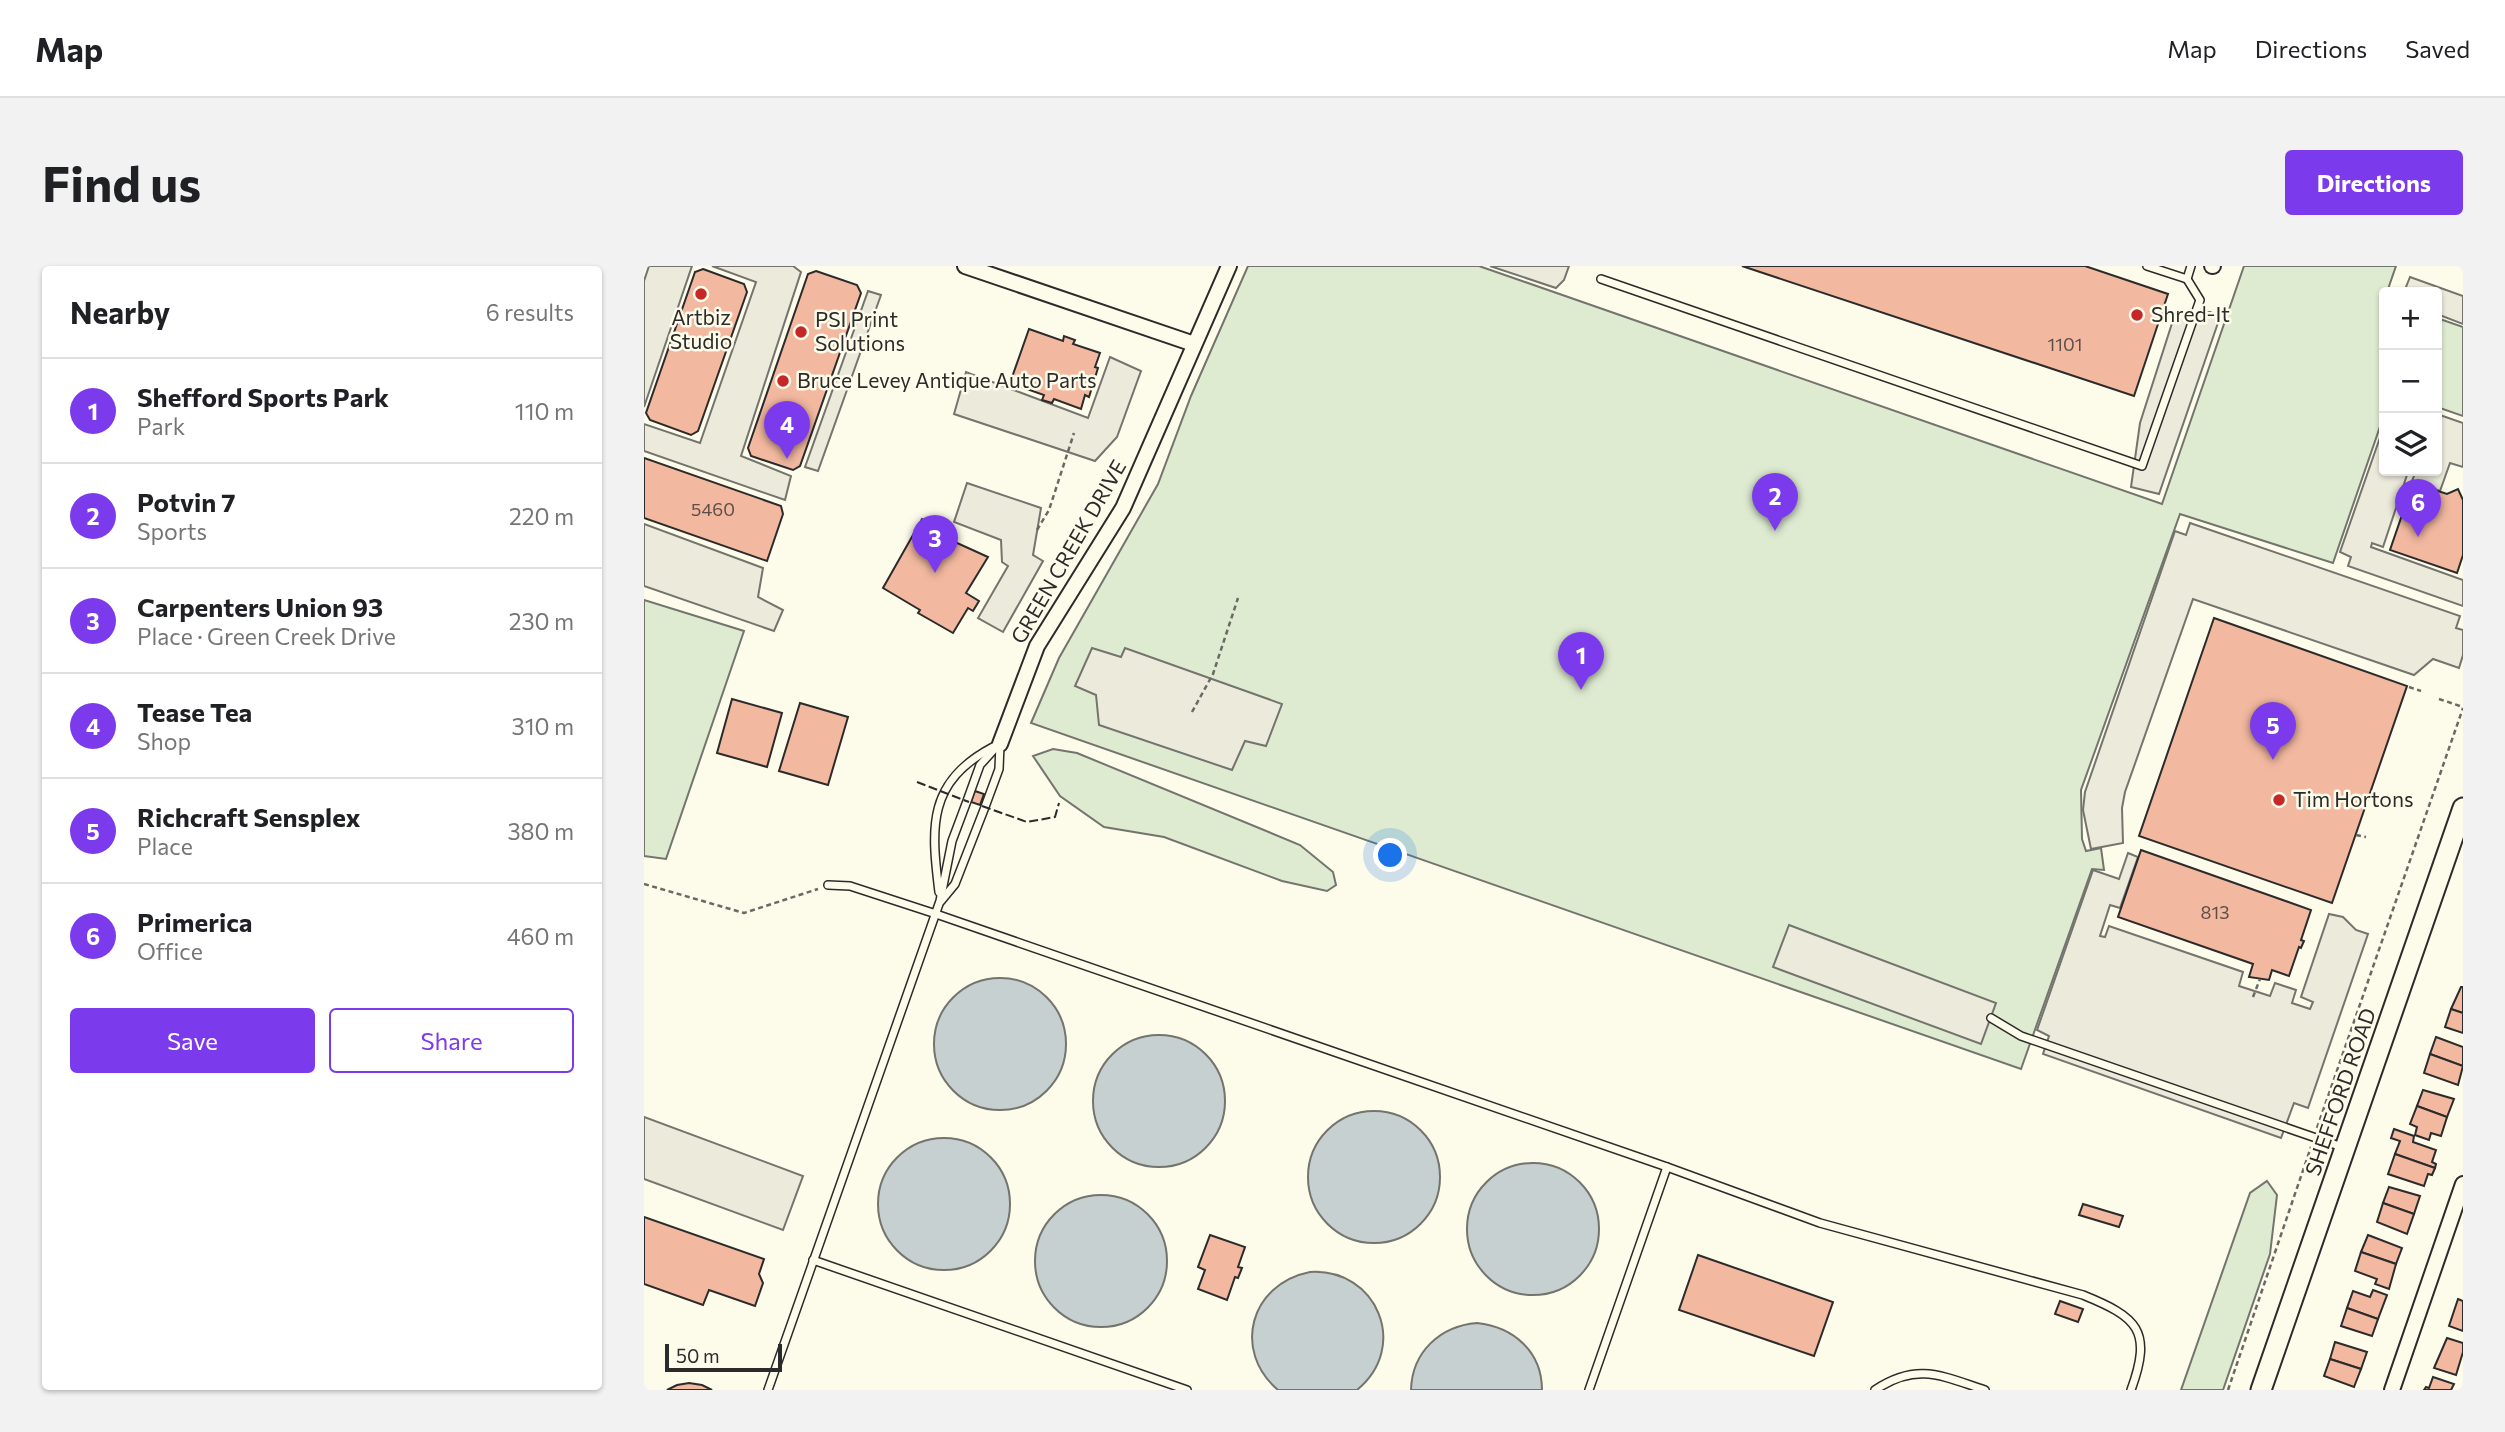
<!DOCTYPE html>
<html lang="en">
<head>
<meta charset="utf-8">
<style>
	body { margin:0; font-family:Commissioner,sans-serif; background:#f2f2f2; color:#202124 }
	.controls { position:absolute; right:21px; top:21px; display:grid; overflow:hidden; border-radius:7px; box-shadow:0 2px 5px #0004 }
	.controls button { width:63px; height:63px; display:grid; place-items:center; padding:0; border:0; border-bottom:2px solid #e0e0e0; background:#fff; color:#202124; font:35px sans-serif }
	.scale { position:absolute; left:21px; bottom:18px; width:117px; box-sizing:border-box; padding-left:7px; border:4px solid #2b2b2b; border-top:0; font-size:19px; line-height:24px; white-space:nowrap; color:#2b2b2b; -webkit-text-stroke:5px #fdfbea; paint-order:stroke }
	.you { position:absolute; left:747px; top:590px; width:24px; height:24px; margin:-18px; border:5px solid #fff; border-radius:50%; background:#1a73e8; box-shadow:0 0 0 10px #1a73e833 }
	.badge { display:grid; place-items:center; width:46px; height:46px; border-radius:50%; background:#7c3aed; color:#fff; font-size:23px; font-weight:700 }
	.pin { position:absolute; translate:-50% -58px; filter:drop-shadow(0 2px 4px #0008) }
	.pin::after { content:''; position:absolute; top:37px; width:24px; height:21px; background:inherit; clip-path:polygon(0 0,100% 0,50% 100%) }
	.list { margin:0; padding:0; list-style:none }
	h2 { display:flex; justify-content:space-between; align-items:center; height:91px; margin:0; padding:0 28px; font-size:30px }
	h2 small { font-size:23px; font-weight:400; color:#757577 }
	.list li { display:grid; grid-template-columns:46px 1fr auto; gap:21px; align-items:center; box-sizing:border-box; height:105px; padding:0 28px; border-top:2px solid #e0e0e0 }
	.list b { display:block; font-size:26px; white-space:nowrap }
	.list p { margin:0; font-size:23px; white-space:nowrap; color:#757577 }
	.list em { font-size:23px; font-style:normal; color:#757577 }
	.actions { display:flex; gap:14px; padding:21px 28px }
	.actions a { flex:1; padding:16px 0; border:2px solid #7c3aed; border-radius:7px; text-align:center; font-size:24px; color:#7c3aed }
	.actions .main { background:#7c3aed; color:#fff }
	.icon { flex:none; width:38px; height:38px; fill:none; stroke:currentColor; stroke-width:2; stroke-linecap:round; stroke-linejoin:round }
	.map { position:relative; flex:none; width:1819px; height:1124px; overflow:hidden; border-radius:7px }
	header { display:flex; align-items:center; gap:42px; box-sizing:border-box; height:98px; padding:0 35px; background:#fff; border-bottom:2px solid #e0e0e0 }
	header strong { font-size:33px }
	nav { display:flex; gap:38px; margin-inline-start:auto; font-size:24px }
	.intro { display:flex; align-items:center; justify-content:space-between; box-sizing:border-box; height:168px; padding:0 42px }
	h1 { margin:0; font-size:49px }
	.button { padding:18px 32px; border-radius:7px; background:#7c3aed; color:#fff; font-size:24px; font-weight:700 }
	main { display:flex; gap:42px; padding:0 42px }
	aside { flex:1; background:#fff; border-radius:7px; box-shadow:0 2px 5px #0004 }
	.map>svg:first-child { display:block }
</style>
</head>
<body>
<header>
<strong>Map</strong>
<nav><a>Map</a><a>Directions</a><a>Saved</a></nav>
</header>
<div class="intro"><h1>Find us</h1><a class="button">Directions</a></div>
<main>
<aside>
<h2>Nearby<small>6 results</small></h2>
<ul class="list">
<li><span class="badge">1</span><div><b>Shefford Sports Park</b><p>Park</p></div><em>110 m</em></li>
<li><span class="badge">2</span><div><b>Potvin 7</b><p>Sports</p></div><em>220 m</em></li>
<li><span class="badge">3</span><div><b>Carpenters Union 93</b><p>Place · Green Creek Drive</p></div><em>230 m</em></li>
<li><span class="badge">4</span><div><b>Tease Tea</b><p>Shop</p></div><em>310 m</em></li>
<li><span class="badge">5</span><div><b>Richcraft Sensplex</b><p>Place</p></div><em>380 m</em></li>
<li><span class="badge">6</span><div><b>Primerica</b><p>Office</p></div><em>460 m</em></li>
</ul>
<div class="actions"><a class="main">Save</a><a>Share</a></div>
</aside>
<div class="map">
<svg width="1819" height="1124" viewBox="0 0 1819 1124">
	<rect width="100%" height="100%" fill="#fdfbea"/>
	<!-- green -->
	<g fill="#deebd1" stroke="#74746e" stroke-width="2">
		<polygon points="604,0 835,0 1518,238 1600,0 1752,0 1743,26 1740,26 1740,149 1689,297 1536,248 1437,524 1438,573 1442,585 1457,582 1460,604 1448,603 1377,803 387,457 415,392 514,218 547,130"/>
		<polygon points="1793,52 1819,61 1819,150 1793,141"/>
		<polygon points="0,334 100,365 22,593 0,590"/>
		<polygon points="409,483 433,487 656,579 689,606 692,619 683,625 638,615 520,571 460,561 416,530 389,490"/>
		<polygon points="1623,915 1633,929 1626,988 1579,1124 1537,1124 1606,927"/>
	</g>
	<!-- parking -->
	<g fill="#eceadb" stroke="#74746e" stroke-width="2">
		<polygon points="5,0 48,0 0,141 0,15"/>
		<polygon points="68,0 149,0 157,6 97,190 147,210 141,234 0,185 0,158 56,177 112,16"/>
		<polygon points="846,0 925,0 920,14 912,22"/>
		<polygon points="1766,11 1819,30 1819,58 1793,48 1793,26 1760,26"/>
		<polygon points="224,25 237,29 174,205 161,201"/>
		<polygon points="1566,46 1576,51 1515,228 1487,221 1496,157 1531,48"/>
		<polygon points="466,91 497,105 473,171 451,195 310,148 322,106 444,152"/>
		<polygon points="1793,148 1819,157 1819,201 1806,197 1796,225 1768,215 1772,205 1793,205"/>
		<polygon points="1740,160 1740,205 1764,206 1739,281 1728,277 1727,281 1819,314 1819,340 1704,300 1707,291 1696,286"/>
		<polygon points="323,217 397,242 389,289 399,295 359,366 334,352 364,300 358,296 357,274 310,256"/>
		<polygon points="1546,257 1816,350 1812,362 1819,364 1819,389 1815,402 1789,393 1770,409 1549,333 1481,526 1478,542 1479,577 1447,583 1439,544 1441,526 1531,265 1542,269"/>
		<polygon points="0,258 119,302 114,331 139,344 130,365 0,320"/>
		<polygon points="448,382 477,391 481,382 638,438 622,480 601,475 588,504 455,459 452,429 431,420"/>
		<polygon points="1484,587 1494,591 1476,642 1466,639 1456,670 1461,671 1465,660 1599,706 1595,720 1626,730 1631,717 1652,724 1648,737 1666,743 1669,736 1657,731 1685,648 1699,651 1712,664 1724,668 1664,842 1650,837 1637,872 1399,788 1405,770 1393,764 1449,604 1475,613"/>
		<polygon points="1145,659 1352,737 1337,778 1129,701"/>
		<polygon points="0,851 159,910 139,964 0,913"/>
	</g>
	<!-- water -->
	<g fill="#c7d0d0" stroke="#74746e" stroke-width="2">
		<circle cx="356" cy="778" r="66"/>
		<circle cx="515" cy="835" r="66"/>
		<circle cx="730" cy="911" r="66"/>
		<circle cx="300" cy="938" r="66"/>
		<circle cx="889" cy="963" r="66"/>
		<circle cx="457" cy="995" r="66"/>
		<path d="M666,1006c67,-4 100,75 47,118h-79c-46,-39 -28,-106 32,-118z"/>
		<path d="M833,1057c37,4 65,29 65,67h-131c1,-38 29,-64 66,-67z"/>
	</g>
	<!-- building -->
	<g fill="#f2b8a0" stroke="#2b2b2b" stroke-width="2">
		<polygon points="1098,0 1441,0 1524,28 1490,130"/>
		<polygon points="59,3 100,18 103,26 54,165 47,169 6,154 2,147 51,6"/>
		<polygon points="172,5 213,19 217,27 156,200 149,204 107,190 104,182 164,8"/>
		<polygon points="385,63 419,75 420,70 431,74 429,78 456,87 451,101 454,102 445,131 441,129 437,143 410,133 408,137 398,134 400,129 366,117"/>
		<polygon points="0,192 137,240 139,248 123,295 0,252"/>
		<polygon points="1769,217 1803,228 1814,223 1819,234 1819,289 1813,307 1746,284"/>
		<polygon points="278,253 304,268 302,272 344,291 322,327 335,335 329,345 324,342 309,367 274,347 276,344 239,322"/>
		<polygon points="1570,352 1763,420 1688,637 1495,570"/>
		<polygon points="88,433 138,447 123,501 73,487"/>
		<polygon points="156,437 204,451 184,519 135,505"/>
		<polygon points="331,525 340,528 336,539 327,536"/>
		<polygon points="1497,584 1667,644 1657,674 1660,675 1657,682 1655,681 1645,710 1628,704 1625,714 1605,711 1609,698 1474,651"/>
		<polygon points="1817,721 1819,721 1819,747 1807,743"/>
		<polygon points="1807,743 1819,747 1819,767 1801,761"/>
		<polygon points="1792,771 1819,781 1819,800 1786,788"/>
		<polygon points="1786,788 1819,800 1814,819 1780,807"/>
		<polygon points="1779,824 1810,833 1803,851 1773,840"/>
		<polygon points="1773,840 1803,851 1797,870 1787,867 1785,874 1771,869 1773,861 1766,858"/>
		<polygon points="1750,863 1770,870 1769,876 1792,884 1788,896 1792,898 1791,902 1751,888 1756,875 1747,872"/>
		<polygon points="1751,888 1791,902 1788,909 1784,908 1780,920 1744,908"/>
		<polygon points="1745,921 1776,930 1770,948 1739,937"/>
		<polygon points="1739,937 1770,948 1763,968 1733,956"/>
		<polygon points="1439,938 1479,950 1475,961 1435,949"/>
		<polygon points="0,951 120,993 115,1008 119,1017 111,1040 65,1024 59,1039 0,1018"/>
		<polygon points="566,969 601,981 594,1001 598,1002 594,1012 591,1011 583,1034 554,1023 561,1004 554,1001"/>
		<polygon points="1724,969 1758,982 1752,998 1717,986"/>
		<polygon points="1717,986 1752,998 1745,1023 1731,1018 1733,1013 1711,1005"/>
		<polygon points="1054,989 1189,1036 1170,1090 1035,1044"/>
		<polygon points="1729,1024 1743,1029 1734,1053 1703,1042 1709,1025 1726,1031"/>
		<polygon points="1814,1033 1819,1035 1819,1065 1805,1060"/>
		<polygon points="1416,1035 1439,1043 1434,1056 1411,1048"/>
		<polygon points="1703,1042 1734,1053 1728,1070 1697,1060"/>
		<polygon points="1803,1072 1819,1077 1819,1086 1812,1109 1790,1102"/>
		<polygon points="1691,1076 1723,1086 1717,1103 1686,1093"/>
		<polygon points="1686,1093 1717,1103 1710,1121 1680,1110"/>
		<polygon points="1789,1111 1810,1118 1807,1124 1780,1124 1782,1121 1785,1122"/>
		<polygon points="45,1117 58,1119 68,1124 23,1124 33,1119"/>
	</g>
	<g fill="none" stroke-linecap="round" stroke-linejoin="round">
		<defs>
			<g id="lane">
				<polyline points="1503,0 1543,13 1547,0"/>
				<polyline points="957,13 1498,200 1556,34 1543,13"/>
				<path d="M184,619l22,1 86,28 731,253 153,56 263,72c54,22 70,35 48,95"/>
				<path d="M295,626c-8,-65 -12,-110 54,-145"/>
				<polyline points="297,635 311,618 341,541 355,503 356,478"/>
				<polyline points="1347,752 1377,770 1701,882"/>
				<polyline points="169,994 543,1124"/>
				<polyline points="124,1124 296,635 308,575 323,535 336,499 355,478"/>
				<polyline points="945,1124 1023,901"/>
				<path d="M1231,1124c42,-28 67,-14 110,0"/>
			</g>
			<g id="street">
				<polyline points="321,0 550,78"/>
				<polyline points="1568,0 1569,0"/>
				<polyline points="356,478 393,380 479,242 585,0"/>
				<polyline points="1748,1124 1819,918"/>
			</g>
			<polyline id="secondary" points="1617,1124 1819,542"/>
		</defs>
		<!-- lane casing -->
		<use href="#lane" stroke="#2b2b2b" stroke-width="10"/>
		<!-- street casing -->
		<use href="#street" stroke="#2b2b2b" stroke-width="18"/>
		<!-- secondary casing -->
		<use href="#secondary" stroke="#2b2b2b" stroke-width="23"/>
		<!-- path -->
		<g stroke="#6a6964" stroke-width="2.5" stroke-dasharray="5 3.5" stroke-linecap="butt">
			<polyline points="393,264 405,244 430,167"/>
			<polyline points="1765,421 1777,425"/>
			<polyline points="1795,433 1819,441"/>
			<polyline points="548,446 569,408 594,332"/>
			<polyline points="1712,569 1722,571"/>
			<polyline points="0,618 100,647 174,623"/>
			<polyline points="1609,731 1616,713"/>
			<polyline points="1673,862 1819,442"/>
			<polyline points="1584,1124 1667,881"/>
		</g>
		<!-- lane -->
		<use href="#lane" stroke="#fdfbea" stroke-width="7"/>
		<!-- street -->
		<use href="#street" stroke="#fdfbea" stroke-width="14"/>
		<!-- secondary -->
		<use href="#secondary" stroke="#fdfbea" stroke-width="19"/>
		<!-- fence -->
		<g stroke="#2b2b2b" stroke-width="2" stroke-dasharray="9 3.5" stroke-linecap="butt">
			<polyline points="273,516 325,536"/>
			<polyline points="338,540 383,556 411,551 415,537"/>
		</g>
	</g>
	<!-- markers -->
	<g fill="#c62828" stroke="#fdfbea" stroke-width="2.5">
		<circle cx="57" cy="28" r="7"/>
		<circle cx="1493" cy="49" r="7"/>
		<circle cx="157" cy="66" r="7"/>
		<circle cx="139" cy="115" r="7"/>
		<circle cx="1635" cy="534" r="7"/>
	</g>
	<g text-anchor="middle" stroke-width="5" stroke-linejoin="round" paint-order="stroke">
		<!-- number labels -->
		<g font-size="18" fill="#5d4e48">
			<text x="1421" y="85">1101</text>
			<text x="69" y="250">5460</text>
			<text x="1571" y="653">813</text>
		</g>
		<!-- poi labels -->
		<g font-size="21" fill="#2b2b2b" stroke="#fdfbea" text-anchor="start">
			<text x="1507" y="56">Shred-It</text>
			<text x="57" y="59" text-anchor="middle">Artbiz<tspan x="57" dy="24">Studio</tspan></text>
			<text x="171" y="61">PSI Print<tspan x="171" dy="24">Solutions</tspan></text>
			<text x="153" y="122">Bruce Levey Antique Auto Parts</text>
			<text x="1649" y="541">Tim Hortons</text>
		</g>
		<!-- street labels -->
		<g font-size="21" fill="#2b2b2b" stroke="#fdfbea">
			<text transform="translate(425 286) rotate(-60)" y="7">GREEN CREEK DRIVE</text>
			<text transform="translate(1697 826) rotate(-71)" y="7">SHEFFORD ROAD</text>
		</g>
	</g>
</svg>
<div class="controls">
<button>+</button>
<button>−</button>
<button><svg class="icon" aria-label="layers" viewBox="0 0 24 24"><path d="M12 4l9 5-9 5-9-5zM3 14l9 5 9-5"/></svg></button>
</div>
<div class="scale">50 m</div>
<div class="you"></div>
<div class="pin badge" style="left:937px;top:424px">1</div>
<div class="pin badge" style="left:1131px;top:265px">2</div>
<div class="pin badge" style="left:291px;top:307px">3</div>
<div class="pin badge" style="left:143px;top:193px">4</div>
<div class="pin badge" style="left:1629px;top:494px">5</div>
<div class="pin badge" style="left:1774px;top:271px">6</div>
</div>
</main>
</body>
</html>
